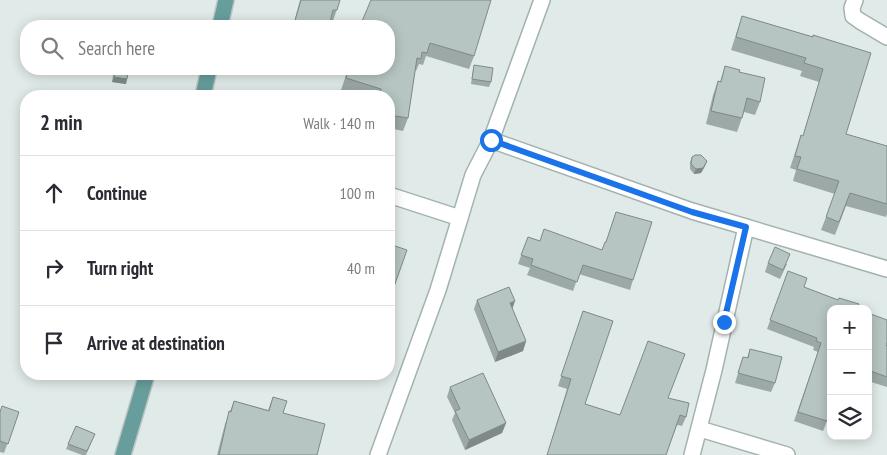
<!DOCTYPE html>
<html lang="en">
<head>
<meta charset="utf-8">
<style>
	body { margin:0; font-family:"PT Sans Narrow",sans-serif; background:#f7f7f7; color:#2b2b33 }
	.controls { position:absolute; right:15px; bottom:15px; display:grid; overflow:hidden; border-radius:10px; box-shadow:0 2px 12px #0003 }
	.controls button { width:45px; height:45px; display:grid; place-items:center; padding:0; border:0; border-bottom:1px solid #e1e1e2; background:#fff; color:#2b2b33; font:25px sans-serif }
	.stop { position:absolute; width:15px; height:15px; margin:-11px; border:4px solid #1a73e8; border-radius:50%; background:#fff }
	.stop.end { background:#1a73e8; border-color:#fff; box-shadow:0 1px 5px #0008 }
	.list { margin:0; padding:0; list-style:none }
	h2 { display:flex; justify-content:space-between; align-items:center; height:65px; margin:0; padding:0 20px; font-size:21px }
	h2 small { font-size:16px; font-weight:400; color:#7c7c81 }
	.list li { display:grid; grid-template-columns:32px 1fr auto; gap:15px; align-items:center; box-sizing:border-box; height:75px; padding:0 20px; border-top:1px solid #e1e1e2 }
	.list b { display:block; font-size:19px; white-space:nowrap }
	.list em { font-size:16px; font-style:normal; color:#7c7c81 }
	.icon { flex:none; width:28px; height:28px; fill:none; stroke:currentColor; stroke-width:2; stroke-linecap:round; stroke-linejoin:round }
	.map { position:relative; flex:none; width:887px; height:455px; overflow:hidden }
	.search { position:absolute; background:#fff; box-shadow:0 2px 12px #0003; left:20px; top:20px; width:375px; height:55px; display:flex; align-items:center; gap:12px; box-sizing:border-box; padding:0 18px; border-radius:20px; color:#7c7c81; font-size:19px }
	.panel { position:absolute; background:#fff; box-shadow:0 2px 12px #0003; left:20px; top:90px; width:375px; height:290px; border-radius:20px }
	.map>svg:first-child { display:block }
</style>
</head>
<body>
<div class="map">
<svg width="887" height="455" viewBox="0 0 887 455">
	<rect width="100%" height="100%" fill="#e0eae8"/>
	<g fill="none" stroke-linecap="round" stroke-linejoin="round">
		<defs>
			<g id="minor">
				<polyline points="855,0 852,8 853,16 860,21 887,37"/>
				<polyline points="491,140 692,211 887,269"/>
				<polyline points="460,218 473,175 491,140 542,0"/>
				<polyline points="700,429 787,455"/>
				<polyline points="378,455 438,290 460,218 389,195"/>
				<polyline points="692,455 714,370 746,227"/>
			</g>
			<g id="major">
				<polyline points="220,26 226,0"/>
				<polyline points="203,96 209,69"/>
				<polyline points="123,455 147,374"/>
			</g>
		</defs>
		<!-- minor casing -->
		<use href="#minor" stroke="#a3b2b0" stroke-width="18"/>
		<!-- major casing -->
		<use href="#major" stroke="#bdc4c4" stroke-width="18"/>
		<!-- minor -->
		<use href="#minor" stroke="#fff" stroke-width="15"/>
		<!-- major -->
		<use href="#major" stroke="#679e9c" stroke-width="15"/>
	</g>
	<!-- wall -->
	<g fill="#9da9a7">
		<polygon points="300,0 340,0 332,24 330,23 329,26 293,26"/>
		<polygon points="371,0 474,56 469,69 426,56 423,65 419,64 416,71 415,71 408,118 403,131 389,128 389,96 361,96 341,90 348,69 389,69"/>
		<polygon points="742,16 813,37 846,134 887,146 887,214 886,217 846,206 835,235 821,230 835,194 793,181 796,170 790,168 801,135 803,136 819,82 800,76 802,71 731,50"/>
		<polygon points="474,65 491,82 489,87 471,84 473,70"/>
		<polygon points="725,66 739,72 760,102 755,115 744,112 737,132 706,124 713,95 718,81 720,82"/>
		<polygon points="114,69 128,69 127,79 126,84 112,82"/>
		<polygon points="692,157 707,161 705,166 701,173 694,174 690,169 690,162"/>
		<polygon points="616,212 633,280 630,290 579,274 573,291 527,275 530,268 518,264 528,237 540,241 602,250 606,242"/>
		<polygon points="768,263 787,264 780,279 765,272"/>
		<polygon points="26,265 26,284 24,284"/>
		<polygon points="788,271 804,287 838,300 827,421 823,431 794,421 818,352 813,350 814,347 767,329"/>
		<polygon points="477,300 512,308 526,341 523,351 495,362 474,309"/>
		<polygon points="583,311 585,404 620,415 668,398 686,417 682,426 677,425 666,455 547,455 567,389 558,386"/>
		<polygon points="868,313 886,345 887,346 887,387 868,381"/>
		<polygon points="750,349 775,383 771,392 735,383 743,357 747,358"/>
		<polygon points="450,387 506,423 502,433 465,450 452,420 455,413 447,397"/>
		<polygon points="273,397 283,413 317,455 217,455 225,424 234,401 268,410"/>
		<polygon points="0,411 19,412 4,453 0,452"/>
		<polygon points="76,426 95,434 86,455 82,455 66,449"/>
	</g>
	<!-- shaded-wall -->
	<g fill="#7f8a88">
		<polygon points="114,77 127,79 126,84 112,82"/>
		<polygon points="707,161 705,166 701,173 694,174 696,169"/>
		<polygon points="515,301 512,310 510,303"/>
		<polygon points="526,341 523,351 495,362 498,352"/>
		<polygon points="506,423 502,433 465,450 469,440"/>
	</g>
	<!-- building -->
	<g fill="#b6c5c2" stroke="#7f8a88">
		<polygon points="301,0 340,0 337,10 333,10 329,26 303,26 294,24"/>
		<polygon points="371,0 491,0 474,56 430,43 427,53 422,52 421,59 417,58 408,118 389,115 389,96 380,96 381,89 346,78 348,69 389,69 389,26 360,26"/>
		<polygon points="742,16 813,37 813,35 871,53 846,134 887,146 887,204 850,193 839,222 826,217 839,181 797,169 801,157 795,156 801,135 803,136 823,69 804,63 806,58 736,37"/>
		<polygon points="474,65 493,68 491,82 472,79"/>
		<polygon points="725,66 740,70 739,72 765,78 760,102 747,98 742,118 711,111 718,81 721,82"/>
		<polygon points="115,69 128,69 127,79 114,77"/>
		<polygon points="695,155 701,155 707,161 703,168 696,169 691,164 692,157"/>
		<polygon points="616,212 652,222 633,280 583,265 577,282 531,265 533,259 521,255 528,237 540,241 544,229 602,250 605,242 606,242"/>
		<polygon points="389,244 407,250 390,298 389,298"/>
		<polygon points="775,247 790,254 783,270 768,263"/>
		<polygon points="788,271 807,278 804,287 838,300 839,298 859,304 857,309 831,309 831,409 827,421 798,412 821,343 816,341 817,338 770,320"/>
		<polygon points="509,287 515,301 510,303 526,341 498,352 477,300"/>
		<polygon points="583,311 613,321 585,404 620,415 648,341 685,354 668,398 689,403 686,417 680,415 666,455 547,455 571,379 561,376"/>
		<polygon points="868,313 887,320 887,343 886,345 887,346 887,377 868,370"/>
		<polygon points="750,349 782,357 775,383 738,373 743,357 748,358"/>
		<polygon points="483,373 506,423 469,440 455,411 460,409 450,387"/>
		<polygon points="273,397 287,401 283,413 325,424 317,455 219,455 229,411 231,412 234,401 269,411"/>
		<polygon points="2,406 19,412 8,444 0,441 0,412"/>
		<polygon points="76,426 95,434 87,451 68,444"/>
	</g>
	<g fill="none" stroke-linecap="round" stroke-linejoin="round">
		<!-- route -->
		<polyline stroke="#1a73e8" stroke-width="6" points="491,140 692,212 746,227 724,322"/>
	</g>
</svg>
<div class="controls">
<button>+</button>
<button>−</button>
<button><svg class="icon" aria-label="layers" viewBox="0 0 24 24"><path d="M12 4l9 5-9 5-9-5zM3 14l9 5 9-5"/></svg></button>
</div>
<div class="stop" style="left:491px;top:140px"></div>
<div class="stop end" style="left:724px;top:322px"></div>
<div class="search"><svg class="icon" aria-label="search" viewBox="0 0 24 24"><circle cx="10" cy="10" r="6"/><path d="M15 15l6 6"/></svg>Search here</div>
<section class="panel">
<h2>2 min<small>Walk · 140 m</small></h2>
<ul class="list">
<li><svg class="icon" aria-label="ahead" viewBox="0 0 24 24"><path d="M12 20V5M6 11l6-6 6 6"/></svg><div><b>Continue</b></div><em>100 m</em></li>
<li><svg class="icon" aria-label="right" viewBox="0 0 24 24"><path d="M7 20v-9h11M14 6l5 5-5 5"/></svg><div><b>Turn right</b></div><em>40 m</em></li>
<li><svg class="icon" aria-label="arrive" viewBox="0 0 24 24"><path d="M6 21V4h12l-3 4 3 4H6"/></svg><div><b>Arrive at destination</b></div></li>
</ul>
</section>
</div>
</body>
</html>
